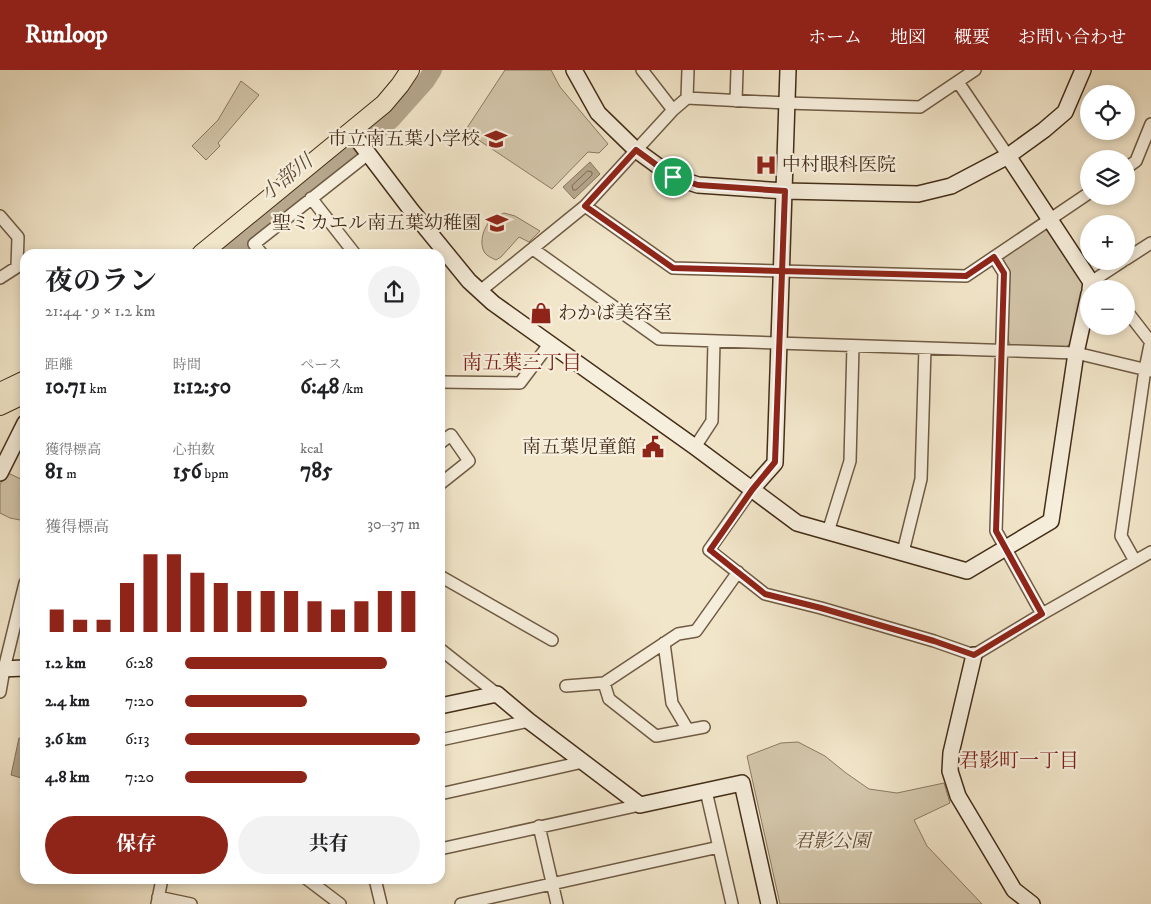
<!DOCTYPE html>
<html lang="ja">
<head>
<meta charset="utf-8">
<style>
	body { margin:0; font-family:"IM FELL DW Pica","Noto Serif JP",serif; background:#f2f2f2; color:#202124; height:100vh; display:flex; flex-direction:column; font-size:19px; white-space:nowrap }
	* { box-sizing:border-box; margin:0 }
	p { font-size:16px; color:#757577 }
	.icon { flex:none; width:28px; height:28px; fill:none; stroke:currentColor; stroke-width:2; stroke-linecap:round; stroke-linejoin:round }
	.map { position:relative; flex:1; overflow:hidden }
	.details { position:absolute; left:20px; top:179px; width:425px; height:635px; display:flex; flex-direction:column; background:#fff; border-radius:15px; box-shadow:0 2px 8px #0003 }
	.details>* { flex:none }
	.controls { position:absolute; left:1080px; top:15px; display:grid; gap:10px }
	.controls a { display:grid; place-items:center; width:55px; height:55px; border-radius:50%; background:#fff; box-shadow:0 2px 8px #0003; font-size:25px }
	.pin { position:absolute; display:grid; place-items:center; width:42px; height:42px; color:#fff; margin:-21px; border:2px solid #fff; border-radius:50%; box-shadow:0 1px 5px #0007 }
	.round { display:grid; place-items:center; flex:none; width:52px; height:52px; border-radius:26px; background:#f2f2f2 }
	.head { display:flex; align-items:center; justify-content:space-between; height:85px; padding:0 25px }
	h1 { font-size:28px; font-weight:700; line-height:38px }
	.figures { display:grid; grid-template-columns:repeat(3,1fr); gap:8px; height:85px; padding:5px 25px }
	.figures div { display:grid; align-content:center }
	.figures b { font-size:21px; font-weight:700 }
	.figures small { font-size:14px; font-weight:400 }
	.figures p { font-size:14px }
	.chart { height:140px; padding:10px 25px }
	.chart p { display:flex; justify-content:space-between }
	.chart svg { width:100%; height:90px; margin-top:5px; stroke:#8f2418; stroke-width:6 }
	.cta { display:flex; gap:10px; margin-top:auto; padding:10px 25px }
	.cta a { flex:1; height:58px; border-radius:30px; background:#8f2418; color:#fff; font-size:20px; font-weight:700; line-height:58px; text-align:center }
	.cta a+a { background:#f2f2f2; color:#202124 }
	ul { padding:0 25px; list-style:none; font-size:16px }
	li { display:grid; grid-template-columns:80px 60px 1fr; align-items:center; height:38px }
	li i { height:12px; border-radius:6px; background:#8f2418 }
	header { display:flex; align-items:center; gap:30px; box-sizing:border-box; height:70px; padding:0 25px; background:#8f2418; color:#fff }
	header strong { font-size:24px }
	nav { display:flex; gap:28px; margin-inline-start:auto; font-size:18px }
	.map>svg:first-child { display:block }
</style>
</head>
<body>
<header>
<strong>Runloop</strong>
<nav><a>ホーム</a><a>地図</a><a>概要</a><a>お問い合わせ</a></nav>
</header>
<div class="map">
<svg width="1151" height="834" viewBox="0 0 1151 834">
	<rect width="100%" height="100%" fill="#f2e6ca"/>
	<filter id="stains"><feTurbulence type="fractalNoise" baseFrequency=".004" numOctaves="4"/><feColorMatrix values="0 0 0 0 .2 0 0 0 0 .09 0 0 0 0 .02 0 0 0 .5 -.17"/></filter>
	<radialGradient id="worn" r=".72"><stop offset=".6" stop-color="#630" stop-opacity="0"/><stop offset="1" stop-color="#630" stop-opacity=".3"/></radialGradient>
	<path fill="#d4c7ac" stroke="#8c7a62" d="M505,0H551L560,17L608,74L599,83L588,82L552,119L465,61Z
		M241,11L259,25L218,73L220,76L206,90L192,76L218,50Z
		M504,143L515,146L540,161L529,172L519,167L501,187L496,190C492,188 487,186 485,183C478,173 484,155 493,148C496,146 500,145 504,143Z
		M1043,159L1050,161L1085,215L1072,272L1066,277L1011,276L1008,270V202L1003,194L1005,183Z
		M6,402L25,411V451L10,448L0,443V415Z
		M798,672L825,686L846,703L869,719L897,723L944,713L950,733L914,750L927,776L982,834H780L747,686L781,673Z"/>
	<path fill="#b6a78d" stroke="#88765e" d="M590,92L600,104L574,129L563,117Z
		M19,668L25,669V709L11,705Z"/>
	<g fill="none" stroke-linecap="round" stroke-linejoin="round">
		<path stroke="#7c6a52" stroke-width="1" d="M588,101L592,102V105L576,120H573L572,116Z"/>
		<path stroke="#b6a78d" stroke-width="18" d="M229,184L392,49L426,11L433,0"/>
		<g stroke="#6f5b44" stroke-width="14">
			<path id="street" d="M642,0L673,40
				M958,12L1008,86
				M687,28L688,0
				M736,31L737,0
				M1126,98L1136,91L1151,54
				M311,128L355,184
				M585,136L673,198L966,206L1089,123
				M0,146L18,167L17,197L0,208
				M533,179L659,269L1076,283L1151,301
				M262,184L254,174L368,84
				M994,187L1004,203L996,461L1042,544
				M1126,189L1151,173
				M1091,212L1123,191
				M479,222L585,136L673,40L687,28L786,33L920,37L975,0
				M1126,243L1129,244L1150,271
				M440,312L520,313L550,273
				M440,373L451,365L469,391L440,414
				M695,377L712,351L714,272
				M752,419L709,480L765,524L821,538L934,571L974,585L1042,544L1151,482
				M828,462L850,391L853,276
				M903,482L921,409L925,278
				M1135,491L1121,466L1145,299L1151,270
				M440,506L552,570
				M664,573L672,633L688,660
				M440,579L497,624
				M604,613L609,629L656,666L704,657
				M566,616L604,613L678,564L696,561L738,502
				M0,622L4,599L25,513
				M440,670L529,651
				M706,721L732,834
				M440,724L583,692
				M539,756L557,834
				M440,779L640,735
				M307,809L340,834
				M375,809L381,834
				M158,827L191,834
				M157,834L162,809
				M461,834L719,777"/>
		</g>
		<g stroke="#432d18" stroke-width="18">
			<path id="secondary" d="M574,0L598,43L636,80L673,107L698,115L785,121L918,124L951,116L1008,86L1044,60L1065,42L1083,0
				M351,61L411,140L469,211L493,233L695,377L797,453L967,501L1051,451L1076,283L1089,224
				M1008,86L1091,212L1090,219
				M0,403L25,353
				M752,419L775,393L788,0
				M974,585L951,683L950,701L958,726L1014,820L1032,834
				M0,599L25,598
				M440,636L497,624L529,651L640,735L742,713L769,834"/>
		</g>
		<g stroke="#432d18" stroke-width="20">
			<path id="primary" d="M201,184L384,34L400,15L410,0
				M0,322L25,310
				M0,336L25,324"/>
		</g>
		<use href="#street" stroke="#f7efdd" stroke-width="11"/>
		<use href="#secondary" stroke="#f7efdd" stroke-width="15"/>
		<use href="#primary" stroke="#f2e6ca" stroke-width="18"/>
	</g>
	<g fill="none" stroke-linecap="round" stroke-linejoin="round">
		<g stroke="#fff" stroke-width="10">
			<path id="route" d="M673,107L698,115L785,121L775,392L752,420L710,480L765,524L821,538L934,571L974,585L1042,544L996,461L1004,203L994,187L966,206L673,198L585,136L636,80L673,107"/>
		</g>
		<use href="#route" stroke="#8f2418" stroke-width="6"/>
	</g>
	<defs>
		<g id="school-bare" transform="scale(1.725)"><path d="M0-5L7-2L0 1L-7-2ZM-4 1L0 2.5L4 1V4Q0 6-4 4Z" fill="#8f2418" stroke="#f7efdd" stroke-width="2.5" paint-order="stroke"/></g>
		<g id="hospital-bare" transform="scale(1.725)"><path d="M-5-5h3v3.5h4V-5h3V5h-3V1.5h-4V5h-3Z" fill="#8f2418" stroke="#f7efdd" stroke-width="2.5" paint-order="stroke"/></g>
		<g id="shop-bare" transform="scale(1.725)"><path d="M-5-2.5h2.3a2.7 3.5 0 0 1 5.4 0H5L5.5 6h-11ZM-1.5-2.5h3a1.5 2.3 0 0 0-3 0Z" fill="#8f2418" stroke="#f7efdd" stroke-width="2.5" paint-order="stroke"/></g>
		<g id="civic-bare" transform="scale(1.725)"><path d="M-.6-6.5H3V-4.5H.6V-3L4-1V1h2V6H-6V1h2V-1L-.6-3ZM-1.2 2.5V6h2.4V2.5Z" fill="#8f2418" stroke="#f7efdd" stroke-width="2.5" paint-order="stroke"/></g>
	</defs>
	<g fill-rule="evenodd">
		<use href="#school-bare" x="496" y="69"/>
		<use href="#hospital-bare" x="766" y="95"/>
		<use href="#school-bare" x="497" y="153"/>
		<use href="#shop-bare" x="541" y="243"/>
		<use href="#civic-bare" x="653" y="377"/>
	</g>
	<g text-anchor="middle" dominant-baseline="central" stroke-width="4.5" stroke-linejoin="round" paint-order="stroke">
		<g font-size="19" fill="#432d18" stroke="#f7efdd" text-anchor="end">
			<text x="480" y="69">市立南五葉小学校</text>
			<text x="782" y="95" text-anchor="start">中村眼科医院</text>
			<text x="481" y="153">聖ミカエル南五葉幼稚園</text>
			<text x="558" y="243" text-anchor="start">わかば美容室</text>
			<text x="636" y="377">南五葉児童館</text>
		</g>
		<g font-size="19" font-style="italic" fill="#604c36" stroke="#f7efdd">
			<text x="832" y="771">君影公園</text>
		</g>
		<g font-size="20" font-style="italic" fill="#604c35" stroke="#f7efdd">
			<text transform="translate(287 108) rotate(-39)">小部川</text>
		</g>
		<g font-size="20" fill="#7a1f14" stroke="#f7efdd">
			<text x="522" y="293">南五葉三丁目</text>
			<text x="1019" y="691">君影町一丁目</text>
		</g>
	</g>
	<rect width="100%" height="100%" filter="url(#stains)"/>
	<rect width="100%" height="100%" fill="url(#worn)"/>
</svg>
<div class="controls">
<a><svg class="icon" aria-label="locate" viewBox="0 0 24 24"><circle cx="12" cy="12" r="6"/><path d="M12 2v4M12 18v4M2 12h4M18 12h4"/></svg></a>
<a><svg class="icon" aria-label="layers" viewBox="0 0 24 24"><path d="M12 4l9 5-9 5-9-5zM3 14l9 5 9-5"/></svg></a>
<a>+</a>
<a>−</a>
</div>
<div class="pin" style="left:673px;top:107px;background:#1e9e55"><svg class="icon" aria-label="arrive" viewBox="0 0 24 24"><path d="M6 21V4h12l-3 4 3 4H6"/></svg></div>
<section class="details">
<div class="head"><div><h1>夜のラン</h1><p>21:44 · 9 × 1.2 km</p></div><a class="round"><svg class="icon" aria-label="share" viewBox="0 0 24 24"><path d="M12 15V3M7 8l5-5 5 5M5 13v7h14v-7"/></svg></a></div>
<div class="figures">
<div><p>距離</p><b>10.71<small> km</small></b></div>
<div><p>時間</p><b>1:12:50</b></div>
<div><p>ペース</p><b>6:48<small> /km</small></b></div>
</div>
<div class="figures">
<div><p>獲得標高</p><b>81<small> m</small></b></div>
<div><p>心拍数</p><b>156<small> bpm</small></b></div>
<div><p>kcal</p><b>785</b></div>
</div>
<div class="chart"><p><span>獲得標高</span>30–37 m</p>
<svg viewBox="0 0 160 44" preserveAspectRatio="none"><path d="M5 44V33M15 44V38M25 44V38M35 44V20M45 44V6M55 44V6M65 44V15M75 44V20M85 44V24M95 44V24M105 44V24M115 44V29M125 44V33M135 44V29M145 44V24M155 44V24"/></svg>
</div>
<ul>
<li><b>1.2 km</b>6:28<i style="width:86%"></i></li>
<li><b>2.4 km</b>7:20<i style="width:52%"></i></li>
<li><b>3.6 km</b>6:13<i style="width:100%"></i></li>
<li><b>4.8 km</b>7:20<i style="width:52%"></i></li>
</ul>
<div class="cta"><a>保存</a><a>共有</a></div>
</section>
</div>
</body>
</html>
